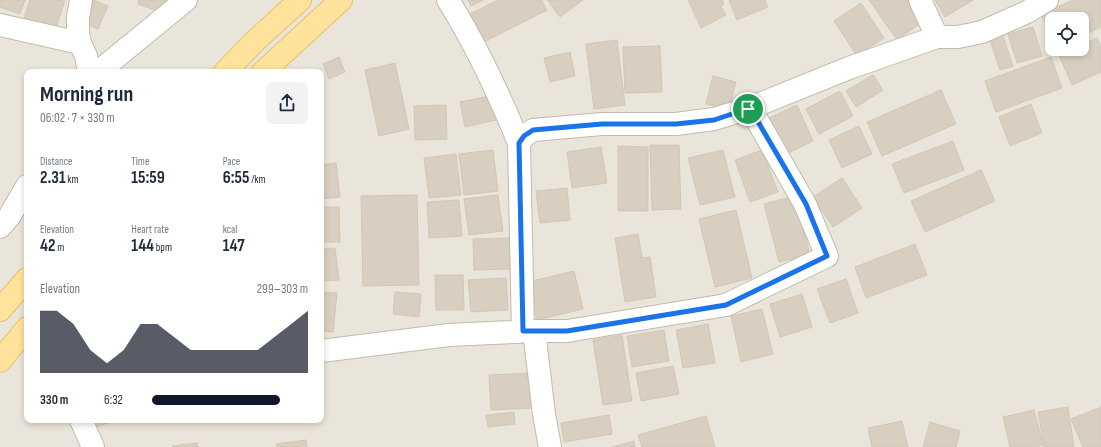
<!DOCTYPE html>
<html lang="en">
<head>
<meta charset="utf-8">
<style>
	body { margin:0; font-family:"Sofia Sans Condensed",sans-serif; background:#f2f2f3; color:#1f2937; height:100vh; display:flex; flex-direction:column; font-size:15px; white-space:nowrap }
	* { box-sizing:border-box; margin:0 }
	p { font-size:13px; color:#747a83 }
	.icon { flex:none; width:22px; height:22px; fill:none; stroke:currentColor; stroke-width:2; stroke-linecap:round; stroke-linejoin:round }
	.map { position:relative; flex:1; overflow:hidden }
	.panel { position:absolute; left:24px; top:69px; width:300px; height:354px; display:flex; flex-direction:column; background:#fff; border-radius:8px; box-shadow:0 2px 6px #0003 }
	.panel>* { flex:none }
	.tools { position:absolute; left:1045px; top:12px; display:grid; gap:8px }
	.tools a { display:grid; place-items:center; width:44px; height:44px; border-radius:8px; background:#fff; box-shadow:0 2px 6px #0003; font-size:20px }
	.pin { position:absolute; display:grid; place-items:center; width:34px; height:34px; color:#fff; margin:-17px; border:2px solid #fff; border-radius:50%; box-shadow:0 1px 4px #0007 }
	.round { display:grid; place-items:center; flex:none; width:42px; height:42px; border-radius:8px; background:#f2f2f3 }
	.headline { display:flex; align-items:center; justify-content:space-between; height:68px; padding:0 16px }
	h1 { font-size:22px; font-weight:700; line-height:30px }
	.metrics { display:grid; grid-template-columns:repeat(3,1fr); gap:6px; height:68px; padding:4px 16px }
	.metrics div { display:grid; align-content:center }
	.metrics b { font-size:17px; font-weight:700 }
	.metrics small { font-size:11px; font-weight:400 }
	.metrics p { font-size:11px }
	.chart { height:112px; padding:8px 16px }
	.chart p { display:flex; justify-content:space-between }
	.chart svg { width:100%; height:72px; margin-top:4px; fill:#111827; opacity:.7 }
	ul { padding:0 16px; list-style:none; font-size:13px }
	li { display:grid; grid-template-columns:64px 48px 1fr; align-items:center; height:30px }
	li i { height:10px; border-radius:5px; background:#111827 }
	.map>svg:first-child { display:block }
</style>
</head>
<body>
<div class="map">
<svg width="1101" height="447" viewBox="0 0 1101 447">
	<rect width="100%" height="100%" fill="#f6f3ec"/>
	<path fill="#eae5da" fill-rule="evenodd" d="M0,0H1101V447H0ZM1052,19H1082V49H1052ZM27,72H321V420H27Z"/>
	<path fill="#d8cfc1" stroke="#d3c7b4" d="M0,0H25L20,14L0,7Z
		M30,0H65L56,28L24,18Z
		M93,0L108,6L98,29L83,23Z
		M139,0H167L162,13L138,4Z
		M468,0H484L471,6Z
		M498,0H542L547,10L484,42L470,14Z
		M547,0H583L560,17Z
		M688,0H722L724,4L721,6L726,15L701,28Z
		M729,0H765L768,7L737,20Z
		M869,0H911L925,20L897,40Z
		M935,0H973L945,17Z
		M1073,0H1101V27L1082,36V19H1052V37L1041,14Z
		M861,3L884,38L857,56L834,21Z
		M1033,27L1042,56L1017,63L1008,34Z
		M1002,33L1013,66L1000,70L989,37Z
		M1097,38L1101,47V72L1072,85L1059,55L1073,49H1082V45Z
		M617,40L625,105L594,109L586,44Z
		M660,46L662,92L625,93L623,47Z
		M570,52L575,76L550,82L544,58Z
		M339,57L345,72L329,79L323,64Z
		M1051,57L1062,88L996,112L985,81Z
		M395,63L409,129L379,136L365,70Z
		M873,75L883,90L856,107L846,91Z
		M713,76L736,82L729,109L706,104Z
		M941,90L956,124L882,156L867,122Z
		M840,91L853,116L819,134L806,109Z
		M490,96L496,120L465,127L460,102Z
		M1031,104L1042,133L1010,146L999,117Z
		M446,105L447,139L415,140L414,106Z
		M797,105L813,141L784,155L767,119Z
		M859,126L872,154L842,168L829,140Z
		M953,141L964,170L904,193L892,164Z
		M650,145H679L681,209L652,210Z
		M618,146L648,147V211H618Z
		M601,147L607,183L572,188L567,152Z
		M493,150L498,191L464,195L459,154Z
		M723,150L735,197L700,205L688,158Z
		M762,150L778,192L750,202L735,160Z
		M456,154L461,195L429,198L424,158Z
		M336,163L340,197L321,199V165Z
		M981,170L995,201L925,232L911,201Z
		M842,178L862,208L833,227L813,197Z
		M567,188L570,220L540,223L536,191Z
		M417,195L419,285L363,286L361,196Z
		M498,195L503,231L469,235L464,199Z
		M795,196L810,255L779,262L764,204Z
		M459,200L462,236L429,238L427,202Z
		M321,207H339L340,242H321Z
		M736,210L752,278L715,287L699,219Z
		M638,234L642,258L650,257L656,297L625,302L615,238Z
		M510,238L511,269L474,270L473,239Z
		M915,244L927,275L866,298L855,267Z
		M335,248L339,280L321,281V249Z
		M574,271L583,309L537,320L528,282Z
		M435,275H463L464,310H436Z
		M506,278L508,310L471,312L468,280Z
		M846,279L858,313L830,323L817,289Z
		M321,292L337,293L333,332L321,331Z
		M395,292L421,294L419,317L393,314Z
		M802,294L812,327L780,337L770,304Z
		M762,309L773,354L741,362L731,316Z
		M708,324L715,363L683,368L676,330Z
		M664,330L669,361L632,367L627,336Z
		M622,335L632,401L603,405L593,340Z
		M673,366L679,394L641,401L636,373Z
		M531,373L533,408L491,410L489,375Z
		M1068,407L1074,447H1044L1038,412Z
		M1101,407V447H1083L1071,419Z
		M1034,410L1043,445L1035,447H1010L1003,417Z
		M514,412L515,424L488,427L486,415Z
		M609,415L612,434L564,442L561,423Z
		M706,416L715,447H642L638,435Z
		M93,420H118L95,427Z
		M902,421L908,447H872L868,428Z
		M930,422L960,431L956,447H923Z
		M306,440L307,447H277L276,444Z
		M634,441L635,447H612Z
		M197,443L198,447H173L172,446Z"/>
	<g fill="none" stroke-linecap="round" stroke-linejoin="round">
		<g stroke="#c2bbae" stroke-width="24">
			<path id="minor" d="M81,0L78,17V33L80,43L86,56L89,72
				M448,0C476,45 499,94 519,143
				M920,0L937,37
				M0,25L80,43
				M98,72L186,0
				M750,108L805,204L827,256L726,305L567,331H523L519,143L524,136L533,130L602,124H676L714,119L750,108L849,68L937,37H958L982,32L1027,12L1047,0
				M0,227L9,217L27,186
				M321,351L449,335L534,331L544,414L550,447
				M81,420L93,447"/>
		</g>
		<g stroke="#e6c16a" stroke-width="24">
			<path id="major" d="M225,72L254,42L300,0
				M263,72L341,0
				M0,310L27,279
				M0,361L27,328"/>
		</g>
		<use href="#minor" stroke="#fff" stroke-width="22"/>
		<use href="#major" stroke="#ffe39c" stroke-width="22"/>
	</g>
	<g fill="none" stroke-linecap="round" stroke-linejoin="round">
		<g stroke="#fff" stroke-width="8">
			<path id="route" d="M750,108L806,204L827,256L726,305L567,331H523L519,143L524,136L533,130L602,124H676L714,120Z"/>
		</g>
		<use href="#route" stroke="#1a73e8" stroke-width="5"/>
	</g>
</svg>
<div class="tools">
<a><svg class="icon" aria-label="locate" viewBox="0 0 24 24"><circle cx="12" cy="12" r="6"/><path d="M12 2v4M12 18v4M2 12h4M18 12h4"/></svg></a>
</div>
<div class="pin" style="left:748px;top:109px;background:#1e9e55"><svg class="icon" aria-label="arrive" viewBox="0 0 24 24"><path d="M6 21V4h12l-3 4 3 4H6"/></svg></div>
<section class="panel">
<div class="headline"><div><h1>Morning run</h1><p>06:02 · 7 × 330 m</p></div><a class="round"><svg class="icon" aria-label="share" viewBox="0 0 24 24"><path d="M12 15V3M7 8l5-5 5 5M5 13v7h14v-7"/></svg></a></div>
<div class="metrics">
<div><p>Distance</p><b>2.31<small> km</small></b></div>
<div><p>Time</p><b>15:59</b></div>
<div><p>Pace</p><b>6:55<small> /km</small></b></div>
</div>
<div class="metrics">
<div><p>Elevation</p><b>42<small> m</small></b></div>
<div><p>Heart rate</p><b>144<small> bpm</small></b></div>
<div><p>kcal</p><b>147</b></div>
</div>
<div class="chart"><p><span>Elevation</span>299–303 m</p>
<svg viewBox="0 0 160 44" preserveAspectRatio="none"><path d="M0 44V6L10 6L20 14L30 30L40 38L50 30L60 14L70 14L80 22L90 30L100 30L110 30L120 30L130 30L140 22L150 14L160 6V44z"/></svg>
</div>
<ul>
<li><b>330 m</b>6:32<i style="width:82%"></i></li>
</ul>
</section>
</div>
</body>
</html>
